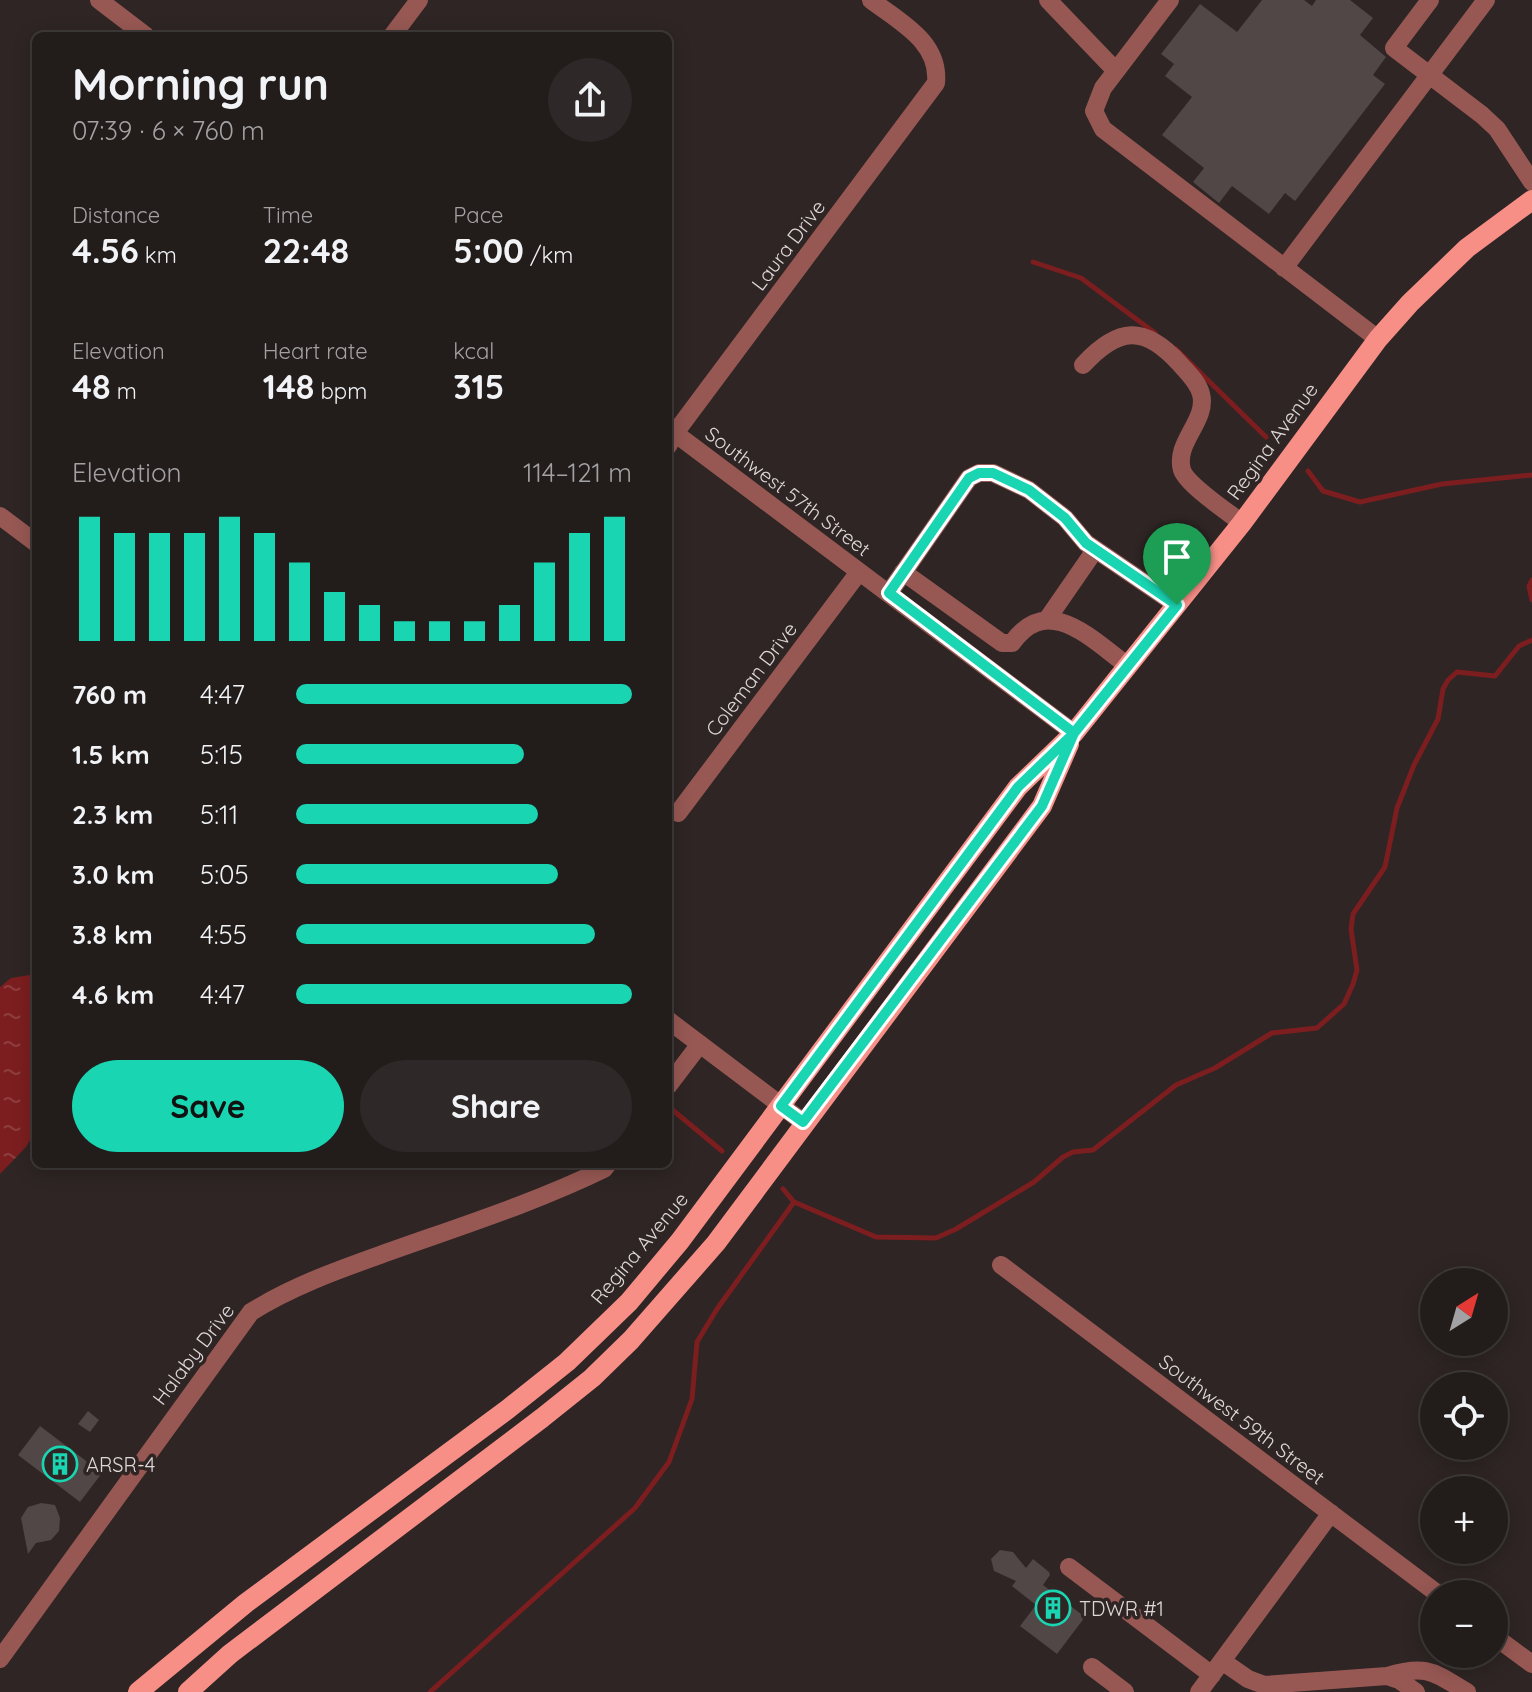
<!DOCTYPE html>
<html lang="en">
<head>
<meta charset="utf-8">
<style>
	body { margin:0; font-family:Quicksand,sans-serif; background:#2e2928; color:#f1f3f6; height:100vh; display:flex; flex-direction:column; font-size:30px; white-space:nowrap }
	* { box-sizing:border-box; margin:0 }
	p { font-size:26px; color:#a2a1a3 }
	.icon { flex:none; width:44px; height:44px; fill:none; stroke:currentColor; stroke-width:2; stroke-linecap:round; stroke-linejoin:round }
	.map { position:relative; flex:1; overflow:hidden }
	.details { position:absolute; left:32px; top:32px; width:640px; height:1136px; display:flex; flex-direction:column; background:#221c1b; border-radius:12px; box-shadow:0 4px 20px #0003,0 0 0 2px #3f3a3a }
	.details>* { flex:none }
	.needle { width:52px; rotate:37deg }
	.controls { position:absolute; left:1420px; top:1268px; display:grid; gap:16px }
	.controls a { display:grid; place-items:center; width:88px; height:88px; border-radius:50%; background:#221c1b; box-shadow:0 4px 20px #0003,0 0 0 2px #3f3a3a; font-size:40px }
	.pin { position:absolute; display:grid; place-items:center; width:68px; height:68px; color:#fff; margin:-82px -34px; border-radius:50% 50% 50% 0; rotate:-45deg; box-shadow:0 0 8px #0007 }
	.pin .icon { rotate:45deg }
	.round { display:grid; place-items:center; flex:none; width:84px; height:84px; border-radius:42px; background:#2e2928 }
	.overview { display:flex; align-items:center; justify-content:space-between; height:136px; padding:0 40px }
	h1 { font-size:44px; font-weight:700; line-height:60px }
	.figures { display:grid; grid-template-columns:repeat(3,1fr); gap:12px; height:136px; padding:8px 40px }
	.figures div { display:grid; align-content:center }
	.figures b { font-size:34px; font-weight:700 }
	.figures small { font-size:22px; font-weight:400 }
	.figures p { font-size:22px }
	.chart { height:224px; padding:16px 40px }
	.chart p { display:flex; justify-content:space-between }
	.chart svg { width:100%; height:144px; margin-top:8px; stroke:#19d5b2; stroke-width:6 }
	.action { display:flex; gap:16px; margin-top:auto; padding:16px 40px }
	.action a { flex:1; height:92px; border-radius:48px; background:#19d5b2; color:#111; font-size:32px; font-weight:700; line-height:92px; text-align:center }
	.action a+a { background:#2e2928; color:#f1f3f6 }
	ul { padding:0 40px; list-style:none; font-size:26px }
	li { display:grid; grid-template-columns:128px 96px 1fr; align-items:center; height:60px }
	li i { height:20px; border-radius:10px; background:#19d5b2 }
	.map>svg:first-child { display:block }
</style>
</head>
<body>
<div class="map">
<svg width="1532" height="1692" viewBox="0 0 1532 1692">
	<defs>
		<pattern id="water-ripples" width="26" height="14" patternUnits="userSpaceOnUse" patternTransform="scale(2)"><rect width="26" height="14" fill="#7c1e1f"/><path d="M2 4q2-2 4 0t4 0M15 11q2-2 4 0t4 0" fill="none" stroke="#8e3e3f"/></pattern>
	</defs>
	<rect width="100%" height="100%" fill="#2e2524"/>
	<path fill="url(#water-ripples)" d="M36,974V1130L26,1147L0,1174V987L11,978Z"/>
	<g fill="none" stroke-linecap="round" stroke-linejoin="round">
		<path stroke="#7c1e1f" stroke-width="5" d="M1033,262L1081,278L1155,333
			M1176,349L1266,437
			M1308,471L1323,491L1360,502L1442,484L1532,475
			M1532,580L1529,586L1532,600
			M669,1107L722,1151
			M783,1189L794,1202
			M430,1692L635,1508L669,1462L692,1399L697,1342L717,1309L794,1202L876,1237L936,1238L956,1229L1034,1182L1063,1157L1073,1152L1093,1150L1176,1085L1215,1068L1272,1033L1317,1028L1344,1004L1353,984L1357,970L1351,929L1353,914L1385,867L1397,808L1414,765L1438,719L1443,689L1448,680L1457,672L1495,676L1519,646L1532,640"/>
	</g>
	<path fill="#504746" d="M1262,0H1304L1312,6L1316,0H1350L1373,18L1360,35L1386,57L1373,75L1385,84L1295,201L1285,193L1269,214L1232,186L1219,203L1193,182L1204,168L1162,135L1192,97L1165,76L1174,64L1161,54L1200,4L1237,32Z
		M88,1411L99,1420L90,1432L78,1424Z
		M40,1426L102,1473L80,1502L18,1455Z
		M41,1503L55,1505L60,1518L59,1531L51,1540L36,1543L28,1554L21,1518L28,1507Z
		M1000,1550L1013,1552L1026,1568L1033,1559L1049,1572L1050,1575L1043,1585L1085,1617L1057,1654L1020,1626L1036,1605L1012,1586L1016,1581L994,1571L991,1559Z"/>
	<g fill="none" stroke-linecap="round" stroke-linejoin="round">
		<path stroke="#975853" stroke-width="18" d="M99,0L146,36
			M1048,0L1116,71
			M1170,0L1103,88L1094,111L1103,129L1378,339
			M1430,0L1394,48L1482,115L1497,129L1532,182
			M392,36L419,0
			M1284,268L1486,0
			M1083,365C1118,327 1144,324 1180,364C1188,373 1198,382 1201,394C1208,421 1174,442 1182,470C1187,485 1228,512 1242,523
			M668,428L1074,733
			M668,446L675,433L936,83C940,42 900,22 871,0
			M0,516L36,543
			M903,572L1002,643H1012C1048,592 1092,640 1128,666
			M889,593L969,478L979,473H993L1029,490L1065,518L1086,543L1177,605
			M1048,618L1095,550
			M678,813L859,572
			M668,1020L803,1122
			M668,1086L700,1044
			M1001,1265L1438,1594
			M1069,1567L1212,1675
			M1494,1636L1532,1664
			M0,1659L251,1312C291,1287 335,1271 380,1255C455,1228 532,1204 604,1169L608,1164
			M1222,1661L1248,1679L1264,1685L1387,1676L1399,1680L1416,1692
			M1092,1667L1125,1692
			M1387,1676C1427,1664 1433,1672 1467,1692
			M1199,1692L1331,1513"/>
		<path stroke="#f88f87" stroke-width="20" d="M138,1692L246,1603L508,1409L567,1362L629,1302L680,1241L1018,787L1074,733L1242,523L1378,339L1410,303L1467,248L1532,200
			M188,1692L230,1654L542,1418L592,1378L631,1340L716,1243L1042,806L1069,744"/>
	</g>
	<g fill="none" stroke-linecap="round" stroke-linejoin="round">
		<g stroke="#fff" stroke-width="16">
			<path id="route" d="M1177,605L1086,543L1065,518L1029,490L993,473H979L969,478L889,593L1074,733L1042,806L803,1122L781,1106L1018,787L1074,733L1177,605"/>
		</g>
		<use href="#route" stroke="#19d5b2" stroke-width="10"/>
	</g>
	<defs>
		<g id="building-ring" transform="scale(1.8)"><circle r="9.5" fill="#2e2524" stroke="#19d5b2" stroke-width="1.5"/><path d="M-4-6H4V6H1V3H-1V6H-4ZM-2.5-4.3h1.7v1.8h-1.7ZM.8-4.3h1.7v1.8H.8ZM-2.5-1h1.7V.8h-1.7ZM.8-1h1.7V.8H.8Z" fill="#19d5b2"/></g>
	</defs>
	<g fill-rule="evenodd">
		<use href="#building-ring" x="60" y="1464"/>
		<use href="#building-ring" x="1053" y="1608"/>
	</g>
	<g text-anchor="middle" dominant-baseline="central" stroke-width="7" stroke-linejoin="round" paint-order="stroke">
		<g font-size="20" fill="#ded8d8" stroke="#2e2524">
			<text transform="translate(788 245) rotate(-53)">Laura Drive</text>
			<text transform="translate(1272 441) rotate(-54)">Regina Avenue</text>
			<text transform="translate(788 491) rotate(37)">Southwest 57th Street</text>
			<text transform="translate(751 679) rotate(-53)">Coleman Drive</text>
			<text transform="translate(639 1248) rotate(-50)">Regina Avenue</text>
			<text transform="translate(193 1354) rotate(-53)">Halaby Drive</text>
			<text transform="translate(1242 1419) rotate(37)">Southwest 59th Street</text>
		</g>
		<g font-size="20" fill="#ded8d8" stroke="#2e2524" text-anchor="start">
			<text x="86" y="1464">ARSR-4</text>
			<text x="1079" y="1608">TDWR #1</text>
		</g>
	</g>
</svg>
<div class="controls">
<a><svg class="needle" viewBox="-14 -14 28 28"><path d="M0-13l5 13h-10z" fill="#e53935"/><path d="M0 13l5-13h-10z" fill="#a2a1a3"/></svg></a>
<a><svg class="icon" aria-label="locate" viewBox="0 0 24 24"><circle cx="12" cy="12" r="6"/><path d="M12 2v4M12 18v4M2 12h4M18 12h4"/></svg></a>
<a>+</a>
<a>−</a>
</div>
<div class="pin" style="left:1177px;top:605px;background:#1e9e55"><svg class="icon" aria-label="arrive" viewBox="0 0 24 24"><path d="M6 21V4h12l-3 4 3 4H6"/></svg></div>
<section class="details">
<div class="overview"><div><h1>Morning run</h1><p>07:39 · 6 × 760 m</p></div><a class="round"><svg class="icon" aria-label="share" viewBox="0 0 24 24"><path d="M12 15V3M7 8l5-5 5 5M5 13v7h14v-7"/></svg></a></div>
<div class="figures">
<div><p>Distance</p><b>4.56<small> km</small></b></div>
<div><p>Time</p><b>22:48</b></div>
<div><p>Pace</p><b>5:00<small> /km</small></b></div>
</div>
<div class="figures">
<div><p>Elevation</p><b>48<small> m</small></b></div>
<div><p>Heart rate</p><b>148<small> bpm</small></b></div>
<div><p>kcal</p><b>315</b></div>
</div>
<div class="chart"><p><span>Elevation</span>114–121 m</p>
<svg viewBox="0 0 160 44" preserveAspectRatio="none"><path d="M5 44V6M15 44V11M25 44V11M35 44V11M45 44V6M55 44V11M65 44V20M75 44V29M85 44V33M95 44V38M105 44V38M115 44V38M125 44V33M135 44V20M145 44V11M155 44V6"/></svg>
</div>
<ul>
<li><b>760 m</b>4:47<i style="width:100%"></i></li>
<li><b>1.5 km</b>5:15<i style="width:68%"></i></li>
<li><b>2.3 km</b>5:11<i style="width:72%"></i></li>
<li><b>3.0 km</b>5:05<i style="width:78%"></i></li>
<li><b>3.8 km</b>4:55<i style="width:89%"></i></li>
<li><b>4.6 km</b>4:47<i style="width:100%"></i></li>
</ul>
<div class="action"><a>Save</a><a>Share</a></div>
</section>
</div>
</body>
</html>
